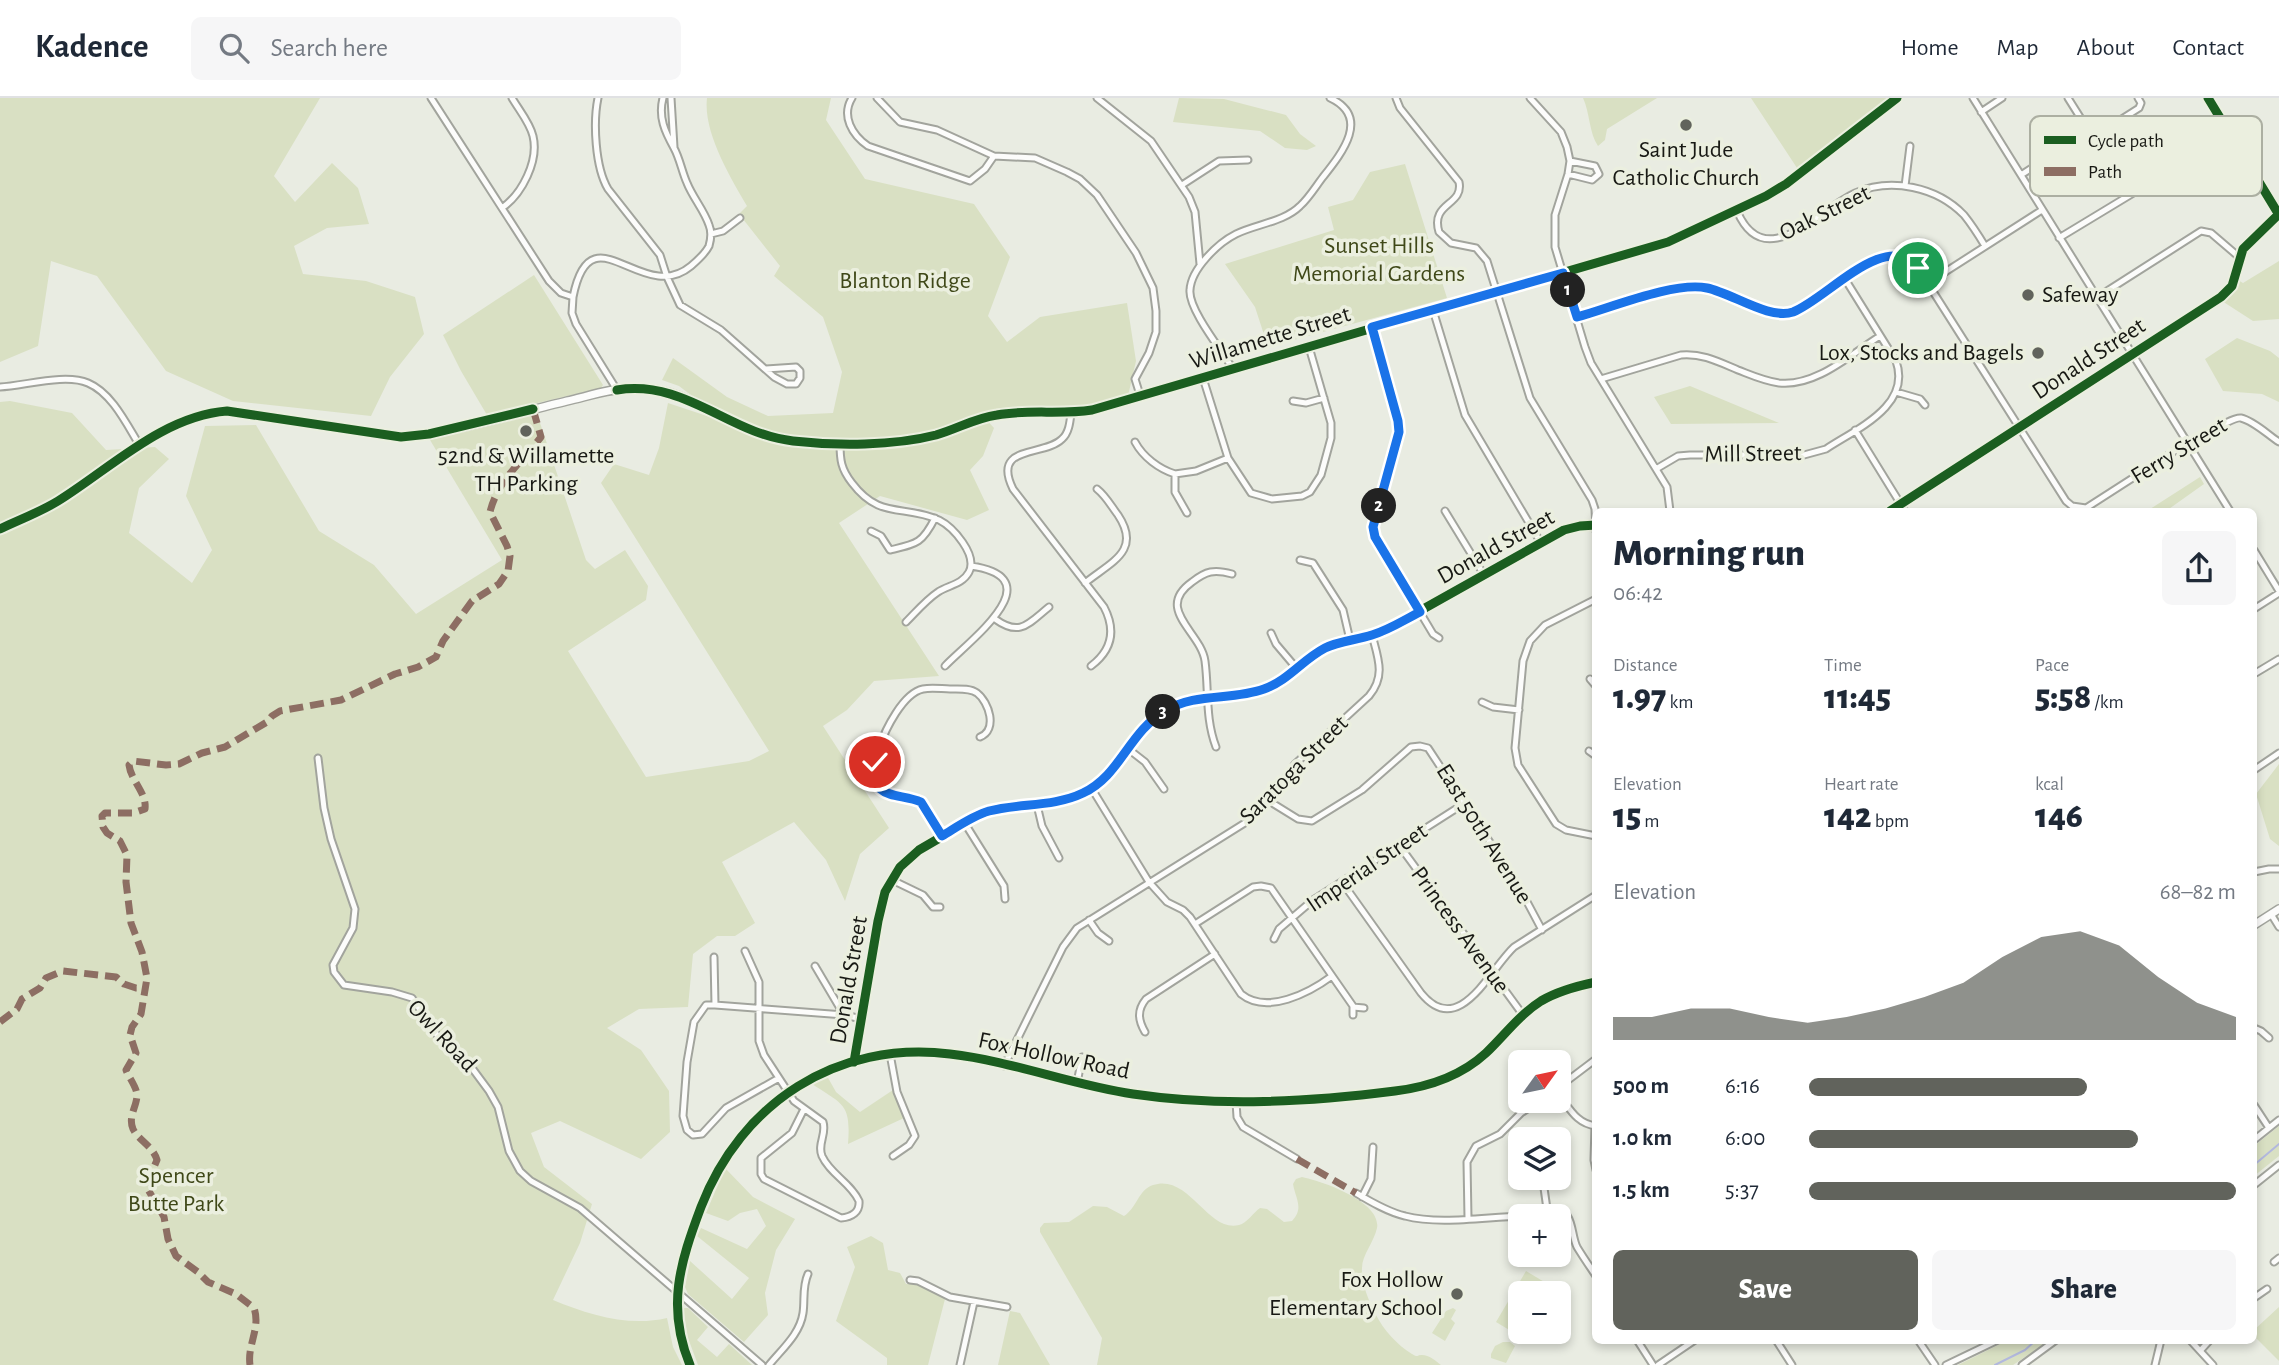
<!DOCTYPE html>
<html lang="en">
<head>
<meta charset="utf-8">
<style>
	body { margin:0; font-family:"Alegreya Sans",sans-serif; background:#f6f6f7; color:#1f2937; height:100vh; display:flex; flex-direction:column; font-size:26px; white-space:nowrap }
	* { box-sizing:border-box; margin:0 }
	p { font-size:23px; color:#747a83 }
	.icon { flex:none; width:38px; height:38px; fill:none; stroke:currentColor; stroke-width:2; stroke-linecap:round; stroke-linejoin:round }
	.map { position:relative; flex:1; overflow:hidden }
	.side { position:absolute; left:1592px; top:410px; width:665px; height:836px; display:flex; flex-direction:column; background:#fff; border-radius:10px; box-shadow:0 4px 10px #0003 }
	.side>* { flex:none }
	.needle { width:46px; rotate:57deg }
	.tools { position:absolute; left:1508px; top:952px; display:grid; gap:14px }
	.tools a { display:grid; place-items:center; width:63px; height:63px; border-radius:10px; background:#fff; box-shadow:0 4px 10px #0003; font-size:35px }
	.pin { position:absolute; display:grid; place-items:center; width:60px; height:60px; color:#fff; margin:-30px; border:4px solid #fff; border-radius:50%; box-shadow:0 2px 7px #0007 }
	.km { position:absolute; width:35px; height:35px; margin:-18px; border-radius:50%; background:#222; color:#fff; font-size:19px; line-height:35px; text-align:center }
	.round { display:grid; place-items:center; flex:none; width:74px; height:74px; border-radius:10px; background:#f6f6f7 }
	.head { display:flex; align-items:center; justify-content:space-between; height:119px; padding:0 21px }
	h1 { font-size:38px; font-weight:800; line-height:52px }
	.figures { display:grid; grid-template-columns:repeat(3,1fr); gap:10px; height:119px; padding:7px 21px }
	.figures div { display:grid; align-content:center }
	.figures b { font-size:35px; font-weight:800 }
	.figures small { font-size:19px; font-weight:400 }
	.figures p { font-size:19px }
	.chart { height:196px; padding:14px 21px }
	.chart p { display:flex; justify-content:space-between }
	.chart svg { width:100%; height:126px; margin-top:7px; fill:#61635c; opacity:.7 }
	.button { display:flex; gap:14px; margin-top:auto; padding:14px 21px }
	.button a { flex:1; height:80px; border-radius:10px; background:#61635c; color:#fff; font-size:28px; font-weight:800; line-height:80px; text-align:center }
	.button a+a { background:#f6f6f7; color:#1f2937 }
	ul { padding:0 21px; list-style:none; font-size:23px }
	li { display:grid; grid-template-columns:112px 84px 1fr; align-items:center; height:52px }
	li i { height:18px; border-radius:9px; background:#61635c }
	header { display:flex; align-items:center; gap:42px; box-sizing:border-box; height:98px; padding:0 35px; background:#fff; border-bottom:2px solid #e0e1e3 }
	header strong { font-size:33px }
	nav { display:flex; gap:38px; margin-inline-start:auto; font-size:24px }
	.search { width:490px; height:63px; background:#f6f6f7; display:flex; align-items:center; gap:18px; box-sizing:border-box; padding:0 24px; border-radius:10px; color:#747a83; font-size:26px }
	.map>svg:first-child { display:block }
</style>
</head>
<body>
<header>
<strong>Kadence</strong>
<div class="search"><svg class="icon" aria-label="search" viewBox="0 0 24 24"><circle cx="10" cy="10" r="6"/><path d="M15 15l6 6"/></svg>Search here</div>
<nav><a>Home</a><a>Map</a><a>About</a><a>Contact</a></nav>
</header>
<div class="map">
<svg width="2279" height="1267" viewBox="0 0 2279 1267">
	<rect width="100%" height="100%" fill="#e9ece2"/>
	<path fill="#d9e0c3" d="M0,0H320L274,78L295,104L332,65L358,90L369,126L327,130L294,148L303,176L366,183L415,199L424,236L390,279L371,318L233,303L166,273L97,178L51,163L38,248L0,264Z
		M707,0H831L826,22L865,81L974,106L1010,159L988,218L1007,244L1040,219L1127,205L1136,263L1128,298L1079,309L1032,308L996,311L944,330L900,340L804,341L779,338L757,331L700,304L679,288L662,282L673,260L727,299L768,318L833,315L842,274L823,219L774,178L780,168L739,116L747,108C730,79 703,34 707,0Z
		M1179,0L1224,1L1286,17L1300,36L1316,48L1307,52L1285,50L1260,33L1173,24Z
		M1583,0H1657L1607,31L1605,42L1598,48C1589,35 1590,15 1583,0Z
		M1751,0H1888L1797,70Z
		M1405,66L1447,200L1268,249L1255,209L1225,166L1334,132L1328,109L1353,102L1370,74Z
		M2279,163V221L2253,223L2222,203L2230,198L2238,182L2243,185Z
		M534,177L603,287L601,290L487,317L461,273L443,237Z
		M2237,240L2270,253L2279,260V304L2262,296L2223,293L2205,261Z
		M1690,288L1779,325L1671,326L1654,299Z
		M10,303L72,315L106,352L155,349L169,361L139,390L129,435L192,485L212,452L186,398L205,328L256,327L319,433L374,467L416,516L502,462L430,342L537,316L586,462L595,471L625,452L648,488L646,502L568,553L646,679L749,663L769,653L601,385L614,366L649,377L659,350L668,305L767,338L788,343L899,344L957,330L984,319L994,330L983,358L970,372L989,412L967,422L880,398L839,425L939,578L874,583L847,612L823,628L889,730L860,756L845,803L826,762L794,724L722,764L755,825L735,838H717L693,856L688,909L639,911L607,930L641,952L669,993L670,1034L641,1061L560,1023L531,1035L544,1069L592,1106L580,1145L553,1202C589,1217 629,1229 667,1220L673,1249L682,1267H0V304Z
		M2200,379L2204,386L2166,413H2147Z
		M2279,666V748L2270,741L2256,696Z
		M827,978L836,994L860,1014L893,992L904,1020L848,1046C851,1006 844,1007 812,986Z
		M2279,1028V1058L2254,1078V1048Z
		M725,1070L753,1099L795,1121L776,1152L765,1195L768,1217L744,1244L688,1196L685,1189L690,1163L732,1201L749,1180L697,1138L701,1130L747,1151L766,1128L757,1111L740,1115L728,1123L706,1115Z
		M1302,1079C1322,1083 1382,1104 1377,1130C1374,1144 1362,1157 1362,1170C1361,1186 1369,1203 1376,1217C1383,1231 1398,1248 1412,1256C1419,1260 1416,1257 1422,1257C1429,1257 1436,1263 1441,1267H1097L1102,1240L1040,1134V1130L1044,1125L1069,1124L1093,1108L1107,1109L1124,1118C1137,1110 1138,1092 1153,1087C1189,1075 1208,1135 1239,1127C1247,1125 1253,1115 1260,1110L1267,1111L1284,1124L1292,1123C1304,1110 1296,1102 1293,1086L1296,1081Z
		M871,1138L883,1145L888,1172L900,1175L906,1186L917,1185L945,1201L928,1267H887V1260L836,1223L855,1169L847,1149Z
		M1526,1173L1551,1188L1547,1195H1521V1234H1524L1521,1239L1496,1224Z
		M2279,1209V1263L2254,1238V1232Z
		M683,1210H688L708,1229L697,1242L717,1259L729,1246L752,1267H698L688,1240Z
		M1453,1210L1456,1212L1451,1221L1455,1225L1445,1243L1432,1235L1446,1213Z
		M1010,1213L1020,1215L1050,1267H998Z
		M2006,1243H2049L2013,1267H1958Z
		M1503,1244H1510L1515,1248L1506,1265L1491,1260V1256L1495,1248Z"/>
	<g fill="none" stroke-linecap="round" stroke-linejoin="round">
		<path stroke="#b2b8de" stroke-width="2" d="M2254,1067L2279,1046
			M1995,1267L2025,1252L2036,1242"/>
		<g stroke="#a2a49d" stroke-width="9">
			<path id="minor" d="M431,0L549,183L561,195L573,199L572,215L576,226L617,292
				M598,0C593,24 595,69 608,91L660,157L667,179L680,207L721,232L774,279L787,286H796L800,280V273L796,269L766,271
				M671,0L674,49
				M852,0C841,18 852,37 868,48L970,83L985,71L994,58
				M877,0L900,24L937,32L994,58L1035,60L1067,74L1080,81L1097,97L1136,155L1153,190L1156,213V234L1149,255L1135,281L1140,297
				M1097,0L1151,43L1189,99L1195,114L1200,166
				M1396,0L1400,10L1459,84C1464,108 1430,104 1439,134L1451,145L1476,150L1487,163L1530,300L1592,402L1595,411L1596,433
				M1530,0L1561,34L1567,49L1570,63L1568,76L1555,117V149L1585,249L1591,265L1667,389L1670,413
				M1973,0L2230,413
				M2068,0L2090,35L2095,38L2139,10L2141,5L2138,0
				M2208,0L2279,117
				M1981,14L2002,0
				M1568,76L1592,82L1599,76L1595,68L1570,63
				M2021,77L2044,62
				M1182,87L1219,63L1248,62
				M1905,88L1910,48
				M502,110C522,96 539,63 533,38C530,25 519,12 512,0
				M1737,113C1765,178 1819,111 1855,95C1891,79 1937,89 1964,117C1972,127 1979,138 1985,148
				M711,136L723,133L740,120
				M2059,140L2135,94L2228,33
				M1928,185L2042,112
				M573,199C591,109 642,209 691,168C698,162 705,156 709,148C711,141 712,134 709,127C704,112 693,100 687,85C682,74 680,61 674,50C665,34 658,19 663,0
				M2096,200L2201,133L2211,135L2239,159
				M1433,212L1465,317L1541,445
				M1577,219C1606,211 1669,186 1697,188C1727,190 1760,220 1789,215C1806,212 1858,172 1876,161C1892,154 1907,156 1918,170L2066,403L2072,408L2086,410L2181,349C2195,344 2232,318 2241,320C2254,323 2268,337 2279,344
				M1372,229L1399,323V334L1373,429L1375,439L1433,536L1439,540
				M1233,271C1222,253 1188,211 1190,192C1191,171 1218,145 1236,136C1256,126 1284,124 1300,108C1309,100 1316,88 1323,79C1342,55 1371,19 1330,0
				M1203,280L1228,360L1251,395L1272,401L1302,398L1310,394L1321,377L1331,340V325L1309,249
				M1601,281L1681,257C1702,255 1719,264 1738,272C1751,277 1764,283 1779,285C1816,289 1851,256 1880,238
				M0,289C24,288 65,275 88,285C112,295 127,327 140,348
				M1896,294L1920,301L1925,307
				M1293,303L1306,305L1324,300
				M1071,315C1070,324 1069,335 1062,341C1044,359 991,346 1013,391L1104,509C1116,532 1112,552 1091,568
				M1855,332L1905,413
				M1135,344C1143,359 1159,371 1175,376V394L1187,415
				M840,345C840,362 841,371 852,385C880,422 903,406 939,422C953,429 978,457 969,474C962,487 948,487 938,494C926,502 916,514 906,524
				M1656,371L1678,358L1690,357H1804L1826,351C1856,331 1912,308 1896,263L1845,181
				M1175,376L1196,373L1228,360
				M1445,413L1484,477
				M1890,413L2221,199L2232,188L2243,151L2279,116
				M871,433L881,438L890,452C916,446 922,446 935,420
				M2254,452L2279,493
				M1300,462L1313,465L1343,512L1350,542
				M1085,485C1111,464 1142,453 1118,417C1111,408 1106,398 1097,391
				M1596,501L1545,527L1530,543L1523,563L1515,650L1518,667L1556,726L1566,732L1596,738
				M2254,511L2279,495
				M995,521C1020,539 1028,526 1049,509
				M1271,535L1276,546L1298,572
				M945,568C969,543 1055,480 971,468
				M2254,576L2279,561
				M1590,581L1596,588
				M1482,604L1493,609L1519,612
				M1216,649C1205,620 1209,593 1205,563C1201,534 1154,511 1192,484C1206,473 1214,471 1232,476
				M1127,650L1145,664L1164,691
				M1589,653L1596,658
				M318,660L324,710L331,741L355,811L353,830L333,867L334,874L344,887L392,894L412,900L437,937L469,966L489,993L498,1009L509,1053L520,1073L531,1083L580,1110L762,1267
				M2254,672L2279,655
				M1092,691L1149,784L1167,804L1183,812L1190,819L1241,896C1267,917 1309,895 1332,878
				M1269,703L1298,721L1312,723L1362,692L1411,649L1420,648L1428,650L1518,787L1542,832
				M1037,707L1042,728L1059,760
				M964,724L1004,788L1005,801
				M942,738L921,704C912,700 904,701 895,699C871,694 872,668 879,650C885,632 903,595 923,591C932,589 942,591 950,591C959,591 970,590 977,595C989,604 998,632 980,639
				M1399,747L1523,917
				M2254,774L2269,771H2279
				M892,782L923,797L933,809H940
				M1342,784L1421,895C1459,942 1490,871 1514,849L1596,797
				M2271,816L2279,829
				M1089,822L1098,835L1109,843
				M1195,826L1253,789L1261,788L1271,790L1353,908V917
				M1274,841L1279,831L1313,802L1465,705
				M745,853L759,884V943L764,957L794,1003L823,1024C827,1036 817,1046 822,1058C830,1076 851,1085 859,1103C860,1114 852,1119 841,1120L764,1081L761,1076V1060L792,1035L804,1011
				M714,859L715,907L844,917L862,921
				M815,868L844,917
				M715,907H706L694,924L687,964L683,1018L687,1032L693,1037L702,1036L726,1010L779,980
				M1353,909L1364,910
				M2254,930L2261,933L2269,940
				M1145,934C1138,922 1137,912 1146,901L1215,856
				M890,956L897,994L915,1038L909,1047L893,1058
				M854,964L878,823L885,794L900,769L919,752L979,717L990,713L1062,702L1087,693L1111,674L1139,633L1165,613L1192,601L1246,595L1276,586L1326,549L1384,533L1564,432L1580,428L1596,427
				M1004,968L1063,849L1077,830L1248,723L1269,703L1295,666L1369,598C1386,578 1378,560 1372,537
				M1077,985L1082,959
				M1559,989L1596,961
				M1559,997C1570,1011 1577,1026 1596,1028
				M1236,1004L1237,1019L1243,1029L1297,1061
				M2254,1007L2269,1030
				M1595,1028L1594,1062L1596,1072
				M2254,1042L2279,1022
				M1538,1083L1544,1090L1547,1111
				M2254,1087L2279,1067
				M1356,1095C1371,1104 1388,1114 1405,1118C1439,1127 1485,1119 1521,1118
				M1362,1099L1371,1081L1373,1049
				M1524,1118C1533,1117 1542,1111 1551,1111C1575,1110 1570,1135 1577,1149C1583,1159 1590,1169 1596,1178
				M1468,1120L1467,1064L1476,1048L1500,1036L1521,1015L1539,1003
				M2274,1164L2279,1160
				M910,1182L918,1183L950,1199L1007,1209
				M2254,1200L2267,1191
				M1637,1242L1653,1267
				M1776,1242L1792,1267
				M1918,1242L1935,1267
				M2190,1242L2213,1267
				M2200,1253L2210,1242
				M769,1267C782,1251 800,1236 803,1215C805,1202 802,1189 808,1176
				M960,1267L974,1204
				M1658,1267L1695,1242
				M1946,1267L1998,1242
				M2022,1267L2056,1242
				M2155,1267L2161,1242"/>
		</g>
		<g stroke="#a2a49d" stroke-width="10">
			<path id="major" d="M0,431C19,422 40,414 58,403C111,370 163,318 227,313L401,339C457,334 513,316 567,303C589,298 612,290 635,290C691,288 734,335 789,343C831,349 896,348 937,337C957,331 976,320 997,317C1029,311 1060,316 1092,312L1668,144L1766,98L1786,86L1897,0
				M2254,827L2279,811
				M690,1267C666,1209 680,1165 701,1109C741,1005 837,942 950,956C1012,963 1071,987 1133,996C1220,1009 1308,1004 1395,993C1428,989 1461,978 1486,955C1504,938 1519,917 1541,903C1558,893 1577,888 1596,884"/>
		</g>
		<use href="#minor" stroke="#fcfcfb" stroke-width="5"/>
		<use href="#major" stroke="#fcfcfb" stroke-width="7"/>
		<path stroke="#8d6e63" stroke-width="7" stroke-dasharray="14 7" stroke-linecap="butt" d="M0,924L17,911L22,901L40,890L46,880L63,873L116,879L124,886L136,890H147
			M1297,1061L1356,1095
			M250,1267C247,1247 261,1230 254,1210L236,1196L208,1184L198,1174L176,1158L168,1141L164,1119L146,1088L157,1062C153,1048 139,1043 133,1031C128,1019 136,1010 137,998C137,989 129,980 126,972L136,955L130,937L132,929L141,916L147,880L142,854L131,825L126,784L127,757L120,743L107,735L103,729L102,718L105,715H133L145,711C147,695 131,683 129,667L133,663L166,667L179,666L202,655L225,649L267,624L272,618L280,613L341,602L395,576L418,569L436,559L443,543L472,503L499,486L508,473L510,458L507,448L490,414C497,384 522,363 541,339L533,311"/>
		<g stroke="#ebefdf" stroke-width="13">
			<path id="cycleway" d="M2208,0L2279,117
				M617,292C685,281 729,336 793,343C837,348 893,348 936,337C957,331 975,320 997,317C1029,311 1060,317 1092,312L1668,144L1766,98L1786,86L1897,0
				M1890,413L2221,199L2232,188L2243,151L2279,116
				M0,431C19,422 40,414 58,403C111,370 163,318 227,313L401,339L429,336L533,311
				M854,964L878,823L885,794L900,769L919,752L979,717L990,713L1062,702L1087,693L1111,674L1139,633L1165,613L1192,601L1246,595L1276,586L1326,549L1384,533L1564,432L1580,428L1596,427
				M690,1267C666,1209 680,1165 701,1109C741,1005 837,942 950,956C1012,963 1071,987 1133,996C1220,1009 1308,1004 1395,993C1428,989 1461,978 1486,955C1504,938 1519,917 1541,903C1558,893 1577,888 1596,884"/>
		</g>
		<use href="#cycleway" stroke="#1b5e20" stroke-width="9"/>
	</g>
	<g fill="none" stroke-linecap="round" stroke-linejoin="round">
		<g stroke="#fff" stroke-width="14">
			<path id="route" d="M875,664C869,704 899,694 921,704L942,738C957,729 972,718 989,713C1020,705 1054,709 1083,695C1120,678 1129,634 1165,613C1196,594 1231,603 1264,591C1289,582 1302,562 1325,550C1339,543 1357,542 1372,537C1389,532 1404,522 1420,514L1375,439L1373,429L1399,334L1398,323L1372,229L1563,175L1577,219C1610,210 1675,183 1707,190C1732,195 1769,222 1793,214C1827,201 1886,130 1918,170"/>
		</g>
		<use href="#route" stroke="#1a73e8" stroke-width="9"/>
	</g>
	<g fill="#61635c" stroke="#ebefdf" stroke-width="2.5">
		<circle cx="1686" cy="27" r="7"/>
		<circle cx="2028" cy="197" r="7"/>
		<circle cx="2038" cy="255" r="7"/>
		<circle cx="526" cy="333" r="7"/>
		<circle cx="1457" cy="1196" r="7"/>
	</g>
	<g text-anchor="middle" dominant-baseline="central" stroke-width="7" stroke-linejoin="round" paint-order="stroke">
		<g font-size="24" fill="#181914" stroke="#ebefdf">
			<text x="1686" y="52">Saint Jude<tspan x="1686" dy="28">Catholic Church</tspan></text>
			<text x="2042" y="197" text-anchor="start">Safeway</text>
			<text x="2024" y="255" text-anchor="end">Lox, Stocks and Bagels</text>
			<text x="526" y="358">52nd &amp; Willamette<tspan x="526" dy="28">TH Parking</tspan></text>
			<text x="1443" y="1182" text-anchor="end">Fox Hollow<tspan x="1443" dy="28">Elementary School</tspan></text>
		</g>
		<g font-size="24" fill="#181914" stroke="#ebefdf">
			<text transform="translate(1825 115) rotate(-26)">Oak Street</text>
			<text transform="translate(1270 240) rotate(-17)">Willamette Street</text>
			<text transform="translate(2089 261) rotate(-33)">Donald Street</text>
			<text transform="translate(2179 353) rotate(-31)">Ferry Street</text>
			<text transform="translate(1753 356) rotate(-1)">Mill Street</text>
			<text transform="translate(1496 449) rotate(-29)">Donald Street</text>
			<text transform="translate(1294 672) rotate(-45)">Saratoga Street</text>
			<text transform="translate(1484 736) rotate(58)">East 50th Avenue</text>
			<text transform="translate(1367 770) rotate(-34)">Imperial Street</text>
			<text transform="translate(1460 832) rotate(54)">Princess Avenue</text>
			<text transform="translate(849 882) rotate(-80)">Donald Street</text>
			<text transform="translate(442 938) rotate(47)">Owl Road</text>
			<text transform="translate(1054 958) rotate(12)">Fox Hollow Road</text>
		</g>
		<g font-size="24" fill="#3f4818" stroke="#ebefdf">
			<text x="1379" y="148">Sunset Hills<tspan x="1379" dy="28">Memorial Gardens</tspan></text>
			<text x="905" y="183">Blanton Ridge</text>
			<text x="176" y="1078">Spencer<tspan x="176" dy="28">Butte Park</tspan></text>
		</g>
	</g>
	<rect x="2030" y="18" width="232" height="80" rx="10" fill="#ebefdf" stroke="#acafa2" stroke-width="2"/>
	<rect x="2044" y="38" width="32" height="8" fill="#1b5e20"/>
	<rect x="2044" y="69" width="32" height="9" fill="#8d6e63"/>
	<g font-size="19" fill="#181914">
		<text x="2088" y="49">Cycle path</text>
		<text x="2088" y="80">Path</text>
	</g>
</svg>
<div class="tools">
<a><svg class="needle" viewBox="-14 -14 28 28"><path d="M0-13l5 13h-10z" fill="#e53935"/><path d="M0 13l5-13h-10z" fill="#747a83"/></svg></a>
<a><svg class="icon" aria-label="layers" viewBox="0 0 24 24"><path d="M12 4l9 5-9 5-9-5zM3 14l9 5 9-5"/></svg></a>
<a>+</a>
<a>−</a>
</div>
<div class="pin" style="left:1918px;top:170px;background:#1e9e55"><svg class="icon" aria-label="arrive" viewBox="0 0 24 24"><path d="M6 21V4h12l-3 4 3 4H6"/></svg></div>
<div class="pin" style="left:875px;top:664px;background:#d93025"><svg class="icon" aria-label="check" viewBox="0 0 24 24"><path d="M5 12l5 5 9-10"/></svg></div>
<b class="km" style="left:1568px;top:192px">1</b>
<b class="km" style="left:1379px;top:408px">2</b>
<b class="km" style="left:1163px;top:614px">3</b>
<section class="side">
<div class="head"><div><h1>Morning run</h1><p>06:42</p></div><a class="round"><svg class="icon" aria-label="share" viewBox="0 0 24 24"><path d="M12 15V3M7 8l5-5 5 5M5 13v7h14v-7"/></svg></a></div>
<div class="figures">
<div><p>Distance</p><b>1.97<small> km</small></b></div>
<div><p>Time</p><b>11:45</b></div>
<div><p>Pace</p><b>5:58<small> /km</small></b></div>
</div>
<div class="figures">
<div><p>Elevation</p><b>15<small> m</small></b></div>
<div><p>Heart rate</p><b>142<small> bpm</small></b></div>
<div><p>kcal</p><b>146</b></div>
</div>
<div class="chart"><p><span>Elevation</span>68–82 m</p>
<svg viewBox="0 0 160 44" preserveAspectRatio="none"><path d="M0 44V36L10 36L20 33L30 33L40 36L50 38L60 36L70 33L80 29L90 24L100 15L110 8L120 6L130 11L140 22L150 31L160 36V44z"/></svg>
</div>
<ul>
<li><b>500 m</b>6:16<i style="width:65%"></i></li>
<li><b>1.0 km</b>6:00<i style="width:77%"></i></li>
<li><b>1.5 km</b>5:37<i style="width:100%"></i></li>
</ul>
<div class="button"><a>Save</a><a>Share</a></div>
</section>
</div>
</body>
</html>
